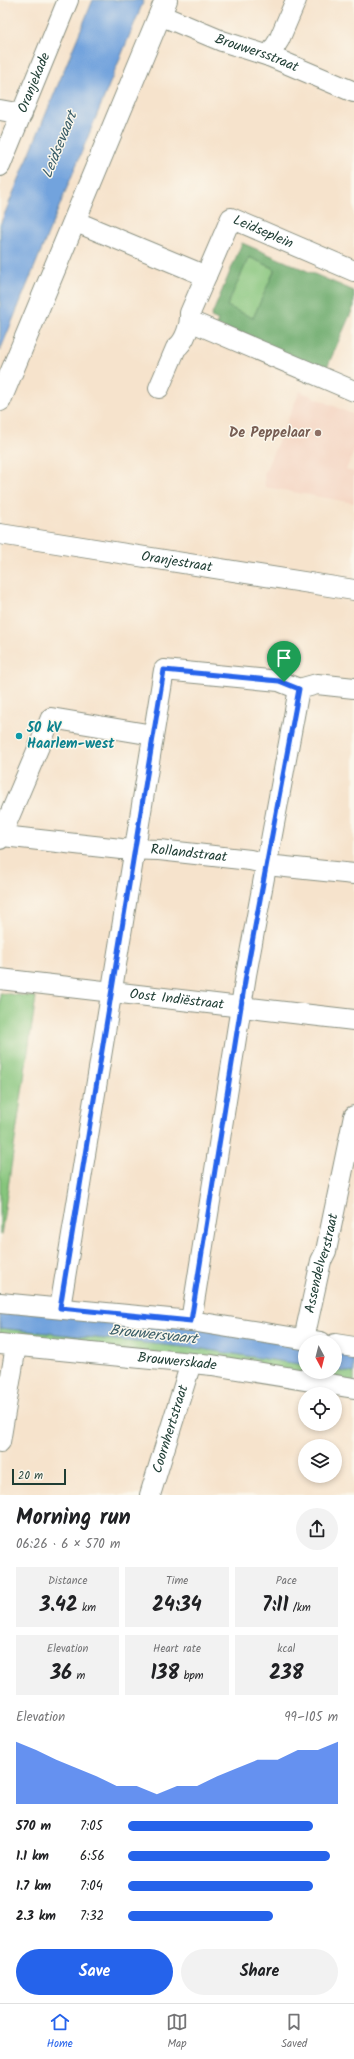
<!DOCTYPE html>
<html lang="en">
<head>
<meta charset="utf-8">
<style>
	body { margin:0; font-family:Kalam,sans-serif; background:#f2f2f2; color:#202124; height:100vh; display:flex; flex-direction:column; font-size:15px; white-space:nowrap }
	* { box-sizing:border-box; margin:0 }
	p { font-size:13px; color:#757577 }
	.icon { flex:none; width:22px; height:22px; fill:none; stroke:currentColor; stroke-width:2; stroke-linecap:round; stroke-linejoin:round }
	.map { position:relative; height:1495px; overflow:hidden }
	.panel { display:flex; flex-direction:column; background:#fff; flex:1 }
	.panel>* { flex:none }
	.needle { width:26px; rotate:173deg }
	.controls { position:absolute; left:298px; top:1335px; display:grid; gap:8px }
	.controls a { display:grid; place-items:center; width:44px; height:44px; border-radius:50%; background:#fff; box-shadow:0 2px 6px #0003; font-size:20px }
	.scale { position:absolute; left:12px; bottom:10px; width:54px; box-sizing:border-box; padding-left:4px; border:2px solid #1f3d34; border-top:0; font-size:11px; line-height:14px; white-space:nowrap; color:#1f3d34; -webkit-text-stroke:3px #fbf7ec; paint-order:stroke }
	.pin { position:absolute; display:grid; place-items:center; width:34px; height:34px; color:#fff; margin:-41px -17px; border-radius:50% 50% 50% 0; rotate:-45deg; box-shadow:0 0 4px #0007 }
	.pin .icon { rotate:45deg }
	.round { display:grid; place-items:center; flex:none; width:42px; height:42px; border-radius:21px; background:#f2f2f2 }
	.head { display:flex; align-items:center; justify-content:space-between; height:68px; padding:0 16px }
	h1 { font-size:22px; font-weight:700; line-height:30px }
	.metrics { display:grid; grid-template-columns:repeat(3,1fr); gap:6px; height:68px; padding:4px 16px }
	.metrics div { display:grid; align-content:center; border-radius:0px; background:#f2f2f2; text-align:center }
	.metrics b { font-size:20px; font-weight:700 }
	.metrics small { font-size:11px; font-weight:400 }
	.metrics p { font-size:11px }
	.chart { height:112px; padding:8px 16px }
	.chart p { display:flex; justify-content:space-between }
	.chart svg { width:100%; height:72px; margin-top:4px; fill:#2563eb; opacity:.7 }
	.cta { display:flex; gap:8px; margin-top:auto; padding:8px 16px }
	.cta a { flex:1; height:46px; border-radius:24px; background:#2563eb; color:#fff; font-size:16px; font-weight:700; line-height:46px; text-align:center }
	.cta a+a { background:#f2f2f2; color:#202124 }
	ul { padding:0 16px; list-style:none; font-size:13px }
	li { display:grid; grid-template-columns:64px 48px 1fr; align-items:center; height:30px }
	li i { height:10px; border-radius:5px; background:#2563eb }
	.tab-bar { display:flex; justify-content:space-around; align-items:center; height:56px; border-top:1px solid #e0e0e0; background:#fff; font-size:11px; color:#757577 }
	.tab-bar a { display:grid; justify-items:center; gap:2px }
	.tab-bar .current { color:#2563eb }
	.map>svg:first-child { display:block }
</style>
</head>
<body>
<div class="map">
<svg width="354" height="1495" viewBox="0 0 354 1495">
	<rect width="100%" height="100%" fill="#fbf7ec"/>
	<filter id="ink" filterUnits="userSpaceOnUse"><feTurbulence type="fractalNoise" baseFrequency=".025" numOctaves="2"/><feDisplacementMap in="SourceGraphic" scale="8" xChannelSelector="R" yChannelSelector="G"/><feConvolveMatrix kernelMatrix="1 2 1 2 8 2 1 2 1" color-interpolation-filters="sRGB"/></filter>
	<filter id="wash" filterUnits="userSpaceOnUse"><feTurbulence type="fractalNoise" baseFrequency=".012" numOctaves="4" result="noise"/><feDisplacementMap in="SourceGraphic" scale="16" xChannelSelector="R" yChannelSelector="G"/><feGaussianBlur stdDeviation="0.9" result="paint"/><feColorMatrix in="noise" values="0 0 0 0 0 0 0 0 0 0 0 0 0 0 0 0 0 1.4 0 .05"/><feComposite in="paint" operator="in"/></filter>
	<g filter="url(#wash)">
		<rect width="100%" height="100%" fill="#f6e3cc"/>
		<path fill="#f4d3c0" d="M300,391L354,415V451L346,470L354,472V503L265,487L264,474Z"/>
		<path fill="#86c57c" stroke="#528158" d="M249,257L276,269L253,318L226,307Z
			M0,993L36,997L1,1235H0Z
			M0,1328L203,1349L305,1365V1372H335V1370L354,1373V1382L0,1339Z"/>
		<path fill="#6caa6c" stroke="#467450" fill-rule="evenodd" d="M242,243L354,291V306L325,372L216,325L218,320L211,317ZM249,257L275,269L253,318L227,306Z"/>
		<path fill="#72a3dd" stroke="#487088" d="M93,0H144L0,351V225Z
			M0,1308L201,1329L305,1346V1365L203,1349L0,1328Z
			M335,1351L354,1354V1373L335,1370Z"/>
	</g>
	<g filter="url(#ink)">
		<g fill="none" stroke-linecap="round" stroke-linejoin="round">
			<g stroke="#8a9080" stroke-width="22">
				<g id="street">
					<path id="s1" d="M160,15L222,41L269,56L354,92"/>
					<path d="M269,56L279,40L296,0"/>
					<path d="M0,110L22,114"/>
					<path id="s2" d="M0,166L68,0"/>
					<path d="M74,221L206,276"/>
					<path d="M190,321L354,391"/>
					<path id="s3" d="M159,388L176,348C185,342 191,324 190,313L231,218L354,271"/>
					<path id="s4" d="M0,534L354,590"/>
					<path d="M299,689L317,684L354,688"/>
					<path d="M3,836L6,824L51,718L153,735"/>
					<path id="s5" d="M0,839L3,836L121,849L159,850L250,860L276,866L354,874"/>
					<path id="s6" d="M0,979L354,1020"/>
					<path d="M0,1303L191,1321L321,1342"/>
					<path d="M60,1308L164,670L279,681L299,689"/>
					<path d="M191,1321L246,975L299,689"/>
					<path id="s7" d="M304,1339L321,1261L326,1251L354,1116"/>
					<path id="s8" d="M0,1344L212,1365L354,1388"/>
					<path d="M335,1344L354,1347"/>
					<path d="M0,1442L16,1346"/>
					<path id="s9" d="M150,1495L191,1363"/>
				</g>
			</g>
			<g stroke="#8a9080" stroke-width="24">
				<path id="secondary" d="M0,400L166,0"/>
			</g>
			<use href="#street" stroke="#fff" stroke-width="20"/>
			<use href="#secondary" stroke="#fff" stroke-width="22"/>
		</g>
	</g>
	<g fill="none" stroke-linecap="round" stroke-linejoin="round" filter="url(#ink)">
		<g stroke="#fff" stroke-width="8">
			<path id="route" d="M164,670L279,681L299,689L246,975L191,1321L60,1308Z"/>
		</g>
		<use href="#route" stroke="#2563eb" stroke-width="5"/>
	</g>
	<circle fill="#8d6e63" stroke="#fbf7ec" stroke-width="1.5" cx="318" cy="433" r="4"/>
	<circle fill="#0f9aa8" stroke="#fbf7ec" stroke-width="1.5" cx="19" cy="736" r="4"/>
	<g text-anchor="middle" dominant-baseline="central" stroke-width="3" stroke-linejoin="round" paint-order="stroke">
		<g font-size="14" fill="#1f3d34" stroke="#fbf7ec">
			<text stroke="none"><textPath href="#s1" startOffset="104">Brouwersstraat</textPath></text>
			<text stroke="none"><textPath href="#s2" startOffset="90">Oranjekade</textPath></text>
			<text stroke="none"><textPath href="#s3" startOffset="221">Leidseplein</textPath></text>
			<text stroke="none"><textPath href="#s4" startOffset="179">Oranjestraat</textPath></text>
			<text stroke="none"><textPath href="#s5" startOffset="191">Rollandstraat</textPath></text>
			<text stroke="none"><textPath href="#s6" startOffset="178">Oost Indiëstraat</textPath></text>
			<text stroke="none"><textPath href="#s7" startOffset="78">Assendelverstraat</textPath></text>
			<text stroke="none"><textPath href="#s8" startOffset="178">Brouwerskade</textPath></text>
			<text stroke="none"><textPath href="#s9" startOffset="69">Coornhertstraat</textPath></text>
		</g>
		<g font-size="14" font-weight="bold" fill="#785e54" stroke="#fbf7ec" text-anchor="end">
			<text x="310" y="433">De Peppelaar</text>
		</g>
		<g font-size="14" font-weight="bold" fill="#0d838f" stroke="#fbf7ec" text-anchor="start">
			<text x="27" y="728">50 kV<tspan x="27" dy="16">Haarlem-west</tspan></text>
		</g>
		<g font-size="15" font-style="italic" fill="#385c67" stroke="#fbf7ec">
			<text transform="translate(60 145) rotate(-68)">Leidsevaart</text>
			<text transform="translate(153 1335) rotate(6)">Brouwersvaart</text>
		</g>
	</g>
</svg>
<div class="controls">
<a><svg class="needle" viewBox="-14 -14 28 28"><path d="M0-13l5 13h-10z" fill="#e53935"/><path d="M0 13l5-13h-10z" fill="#757577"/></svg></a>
<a><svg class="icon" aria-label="locate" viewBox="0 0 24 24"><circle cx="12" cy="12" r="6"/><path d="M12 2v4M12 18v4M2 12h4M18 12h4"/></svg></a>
<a><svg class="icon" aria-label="layers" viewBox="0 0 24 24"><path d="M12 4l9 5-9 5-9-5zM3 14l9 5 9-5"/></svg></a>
</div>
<div class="scale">20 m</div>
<div class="pin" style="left:284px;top:682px;background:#1e9e55"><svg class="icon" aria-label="arrive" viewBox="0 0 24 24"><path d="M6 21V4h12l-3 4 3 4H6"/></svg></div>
</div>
<section class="panel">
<div class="head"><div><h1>Morning run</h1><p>06:26 · 6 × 570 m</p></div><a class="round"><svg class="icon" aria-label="share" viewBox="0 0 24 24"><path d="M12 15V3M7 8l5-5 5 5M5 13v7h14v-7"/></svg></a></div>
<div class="metrics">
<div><p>Distance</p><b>3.42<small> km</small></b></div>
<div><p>Time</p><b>24:34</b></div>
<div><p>Pace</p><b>7:11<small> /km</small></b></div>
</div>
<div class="metrics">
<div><p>Elevation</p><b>36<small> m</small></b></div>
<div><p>Heart rate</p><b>138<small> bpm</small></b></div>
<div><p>kcal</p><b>238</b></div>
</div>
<div class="chart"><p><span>Elevation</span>99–105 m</p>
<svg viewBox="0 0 160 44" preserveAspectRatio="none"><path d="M0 44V6L10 11L20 17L30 22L40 27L50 33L60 33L70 38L80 33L90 33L100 27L110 22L120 17L130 17L140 11L150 11L160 6V44z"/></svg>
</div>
<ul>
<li><b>570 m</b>7:05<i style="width:88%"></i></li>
<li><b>1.1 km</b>6:56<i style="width:96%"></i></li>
<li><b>1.7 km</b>7:04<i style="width:88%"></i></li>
<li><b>2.3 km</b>7:32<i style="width:69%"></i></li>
</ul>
<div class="cta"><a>Save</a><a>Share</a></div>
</section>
<nav class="tab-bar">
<a class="current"><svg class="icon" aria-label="home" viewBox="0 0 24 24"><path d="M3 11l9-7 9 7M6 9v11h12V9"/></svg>Home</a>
<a><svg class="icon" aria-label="map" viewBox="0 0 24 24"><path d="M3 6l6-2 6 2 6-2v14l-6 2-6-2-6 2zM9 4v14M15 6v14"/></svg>Map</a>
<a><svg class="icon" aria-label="saved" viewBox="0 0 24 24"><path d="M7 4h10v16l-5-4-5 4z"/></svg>Saved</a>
</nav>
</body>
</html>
